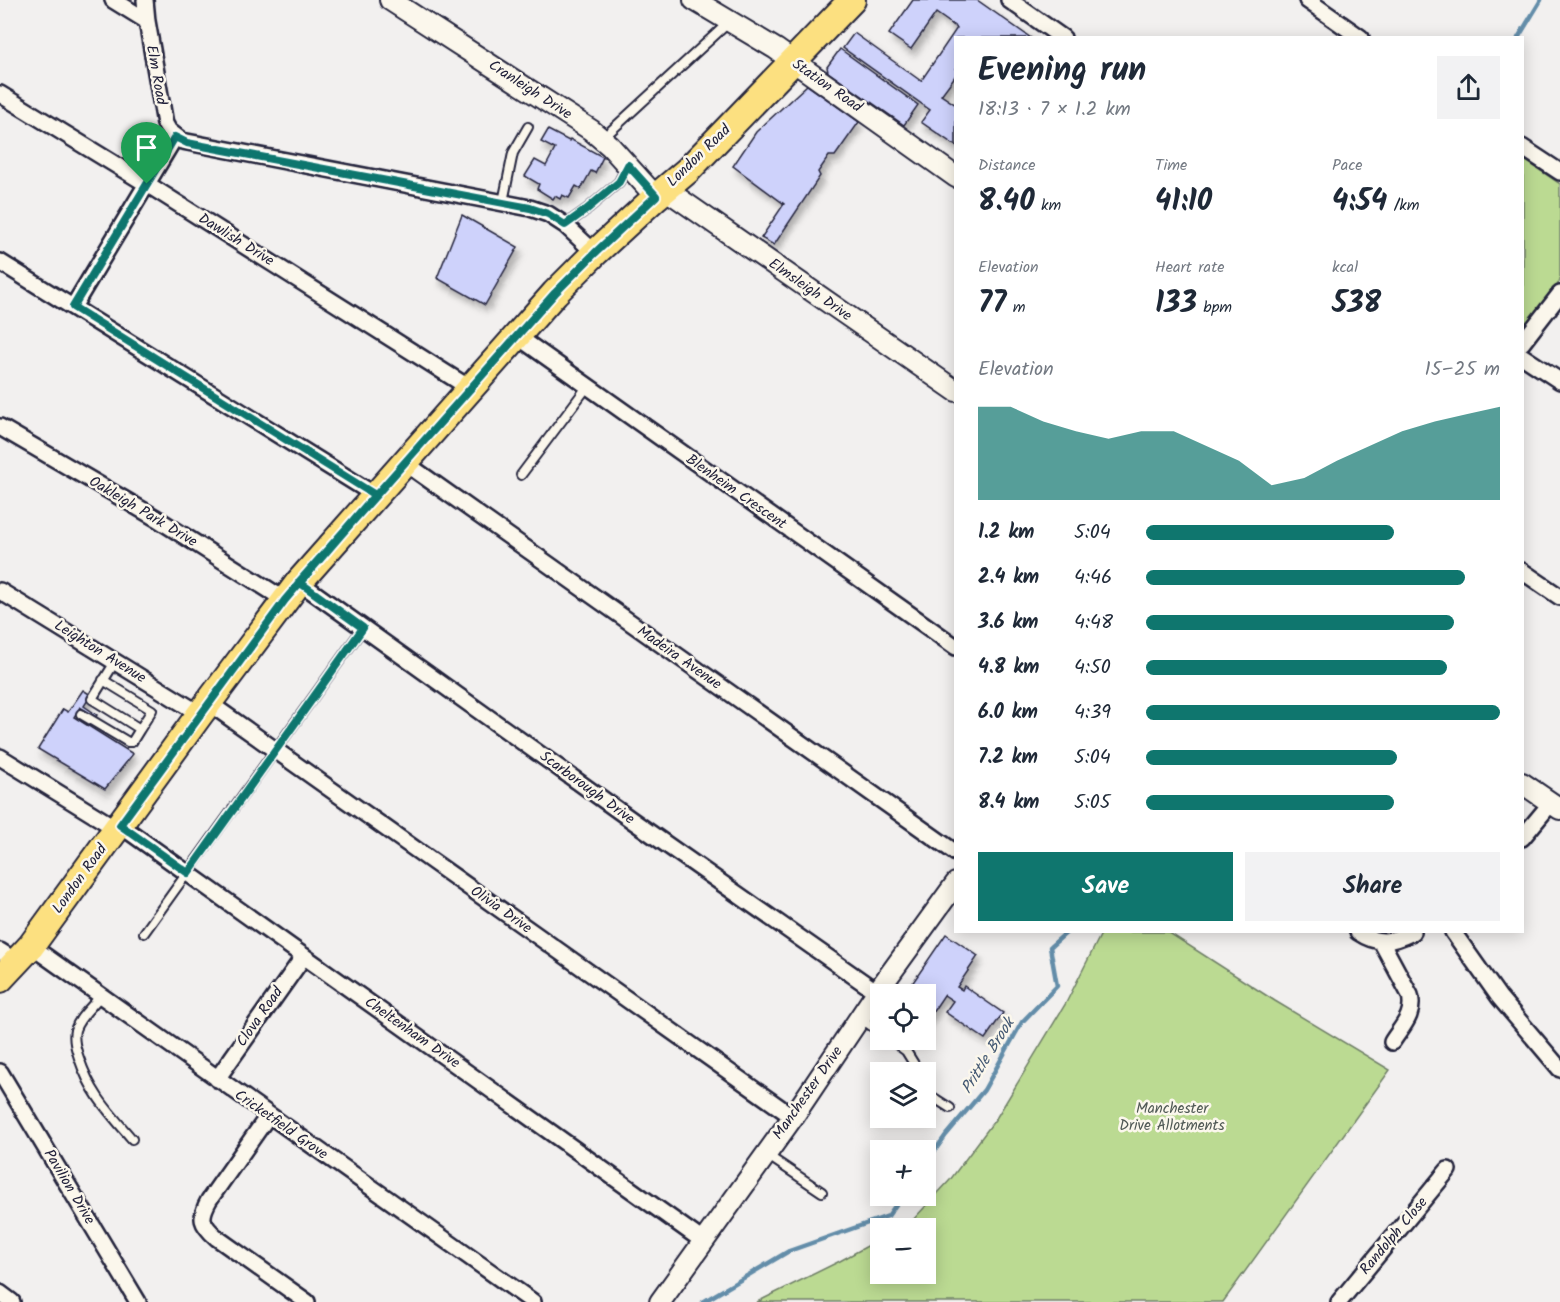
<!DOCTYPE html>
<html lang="en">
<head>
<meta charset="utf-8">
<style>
	body { margin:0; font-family:Kalam,sans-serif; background:#f2f2f3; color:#1f2937; height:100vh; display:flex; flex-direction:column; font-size:22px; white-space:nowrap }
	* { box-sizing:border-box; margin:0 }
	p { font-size:20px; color:#747a83 }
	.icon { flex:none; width:33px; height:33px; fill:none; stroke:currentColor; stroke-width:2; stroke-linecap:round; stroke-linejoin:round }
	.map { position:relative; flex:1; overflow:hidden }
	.side { position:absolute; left:954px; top:36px; width:570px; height:897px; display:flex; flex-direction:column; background:#fff; border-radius:0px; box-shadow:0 3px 15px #0003 }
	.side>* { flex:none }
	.fabs { position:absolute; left:870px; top:984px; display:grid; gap:12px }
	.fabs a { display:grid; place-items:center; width:66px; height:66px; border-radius:0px; background:#fff; box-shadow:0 3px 15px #0003; font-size:30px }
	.pin { position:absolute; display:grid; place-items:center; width:51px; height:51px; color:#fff; margin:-62px -26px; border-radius:50% 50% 50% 0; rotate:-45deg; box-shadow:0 0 6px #0007 }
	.pin .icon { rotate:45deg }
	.round { display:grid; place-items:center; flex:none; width:63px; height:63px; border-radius:0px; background:#f2f2f3 }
	.summary { display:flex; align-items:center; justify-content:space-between; height:102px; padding:0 24px }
	h1 { font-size:33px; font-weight:700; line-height:45px }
	.metrics { display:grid; grid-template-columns:repeat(3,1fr); gap:9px; height:102px; padding:6px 24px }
	.metrics div { display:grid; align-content:center }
	.metrics b { font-size:30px; font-weight:700 }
	.metrics small { font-size:16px; font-weight:400 }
	.metrics p { font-size:16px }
	.chart { height:168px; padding:12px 24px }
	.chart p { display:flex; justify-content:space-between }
	.chart svg { width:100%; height:108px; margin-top:6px; fill:#0f766e; opacity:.7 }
	.action { display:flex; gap:12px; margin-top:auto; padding:12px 24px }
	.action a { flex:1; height:69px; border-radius:0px; background:#0f766e; color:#fff; font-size:24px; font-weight:700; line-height:69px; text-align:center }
	.action a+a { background:#f2f2f3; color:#1f2937 }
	ul { padding:0 24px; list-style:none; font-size:20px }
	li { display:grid; grid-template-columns:96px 72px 1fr; align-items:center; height:45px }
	li i { height:15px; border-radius:8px; background:#0f766e }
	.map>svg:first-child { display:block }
</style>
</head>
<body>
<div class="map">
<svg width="1560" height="1302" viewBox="0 0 1560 1302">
	<defs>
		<filter id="shadow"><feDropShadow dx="3.5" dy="6" stdDeviation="3" flood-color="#0004"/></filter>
	</defs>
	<rect width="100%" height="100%" fill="#f2f0ef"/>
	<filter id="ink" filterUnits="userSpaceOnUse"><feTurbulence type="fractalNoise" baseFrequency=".0167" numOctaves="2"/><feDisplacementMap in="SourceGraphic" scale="12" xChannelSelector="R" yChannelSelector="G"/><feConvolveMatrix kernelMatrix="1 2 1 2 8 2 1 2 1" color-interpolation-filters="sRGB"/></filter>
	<g filter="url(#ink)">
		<path fill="#bbda92" stroke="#6e7e66" stroke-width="1.5" d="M1523,159L1560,184V281L1523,333Z
			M1102,932H1168L1275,1001L1390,1070L1223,1302H757L840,1261L880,1239V1274H926V1228H899L911,1222L950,1180L997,1117L1066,1003Z"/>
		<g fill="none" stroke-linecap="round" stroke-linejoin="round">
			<path stroke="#648da9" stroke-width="4.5" d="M1518,38L1541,0
				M926,1163L946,1135L984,1090L1022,1022L1057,986L1050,947L1067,932
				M703,1302L789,1251L888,1216L902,1196"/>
		</g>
		<path fill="#ced2fb" stroke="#22223b" stroke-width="1.5" filter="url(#shadow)" d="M913,0H977L1031,38H956V75L941,95L956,105V146L921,122L930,110L843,48L854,33L921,81L957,28L936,13L911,49L889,34Z
			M840,49L918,105L904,125L828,72L827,67Z
			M807,85L859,122L835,156H829L818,172L820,176L774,245L761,238L784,204L733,166L756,132Z
			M548,130L569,141L570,139L603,157L595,173L591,171L581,189L576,186L569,198L562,195L560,199L555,196L553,199L537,189L539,184L525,176L535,160L546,166L555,149L541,142Z
			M462,215L518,247L485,305L437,278Z
			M83,690L91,695L84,706L97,715L96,717L80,707L74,717L133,754L105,789L38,749L63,709L68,712Z
			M946,934L978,956L957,987L962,990L964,986L1003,1013L985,1039L945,1012L953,1001L944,995L926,1022V994H905Z"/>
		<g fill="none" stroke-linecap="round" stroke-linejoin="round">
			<g stroke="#22223b" stroke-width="12">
				<path id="service" d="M602,139L728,23
					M503,202L513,153L528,127
					M565,225L586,210L619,182L626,168
					M521,475L587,387
					M103,680L152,710L140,729L92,699L115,662
					M81,714L128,742H132L140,729
					M144,933L363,628
					M100,996C92,1007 79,1017 75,1030C73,1040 76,1049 79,1058C91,1094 108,1111 132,1139
					M860,1018L880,1032
					M891,1040L906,1051L919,1072
					M926,1087L928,1094L950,1108
					M767,1155L822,1192"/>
			</g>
			<g stroke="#22223b" stroke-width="20">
				<path id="minor" d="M113,0L147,21
					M145,0L147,21L165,124L169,131L182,141L530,208L548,214L565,225L595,253
					M1009,0L1063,38
					M1307,0L1361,38
					M0,94L147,184L471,389
					M1522,147L1560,172
					M0,262L375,495
					M73,307L175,137
					M517,336L956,647
					M1522,343L1560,294
					M1522,356L1560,381
					M0,427L156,518L285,600
					M404,462L956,853
					M1522,571L1560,597
					M299,582L633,821L877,992
					M0,591L200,714
					M209,703L793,1117
					M0,757L117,829
					M120,825L703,1241
					M1522,838L1551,803
					M1358,932C1379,946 1392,942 1413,932
					M1453,932L1499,997L1560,1069
					M1382,943L1410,995C1415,1015 1402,1026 1392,1042
					M31,946L533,1302
					M0,951L16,961
					M0,1072L138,1302
					M217,1079L304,956
					M268,1116L209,1200C199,1218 201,1224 217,1238L307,1302
					M0,1293L12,1302
					M1339,1302L1448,1170"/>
			</g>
			<g stroke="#22223b" stroke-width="24">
				<path id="tertiary" d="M390,0L591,130L610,146L656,197
					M694,0L776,49L956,177
					M665,189L956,391
					M1522,783L1560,809
					M660,1302L793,1117L877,992L956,883"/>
			</g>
			<g stroke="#22223b" stroke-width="30">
				<path id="primary" d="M0,979L31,946L200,714L299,582L555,293L595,253L656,197L688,170L852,0"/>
			</g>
			<use href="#service" stroke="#fbf7ec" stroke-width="8"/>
			<use href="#minor" stroke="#fbf7ec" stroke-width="15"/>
			<use href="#tertiary" stroke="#fbf7ec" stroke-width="20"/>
			<use href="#primary" stroke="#fce080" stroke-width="26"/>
		</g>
	</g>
	<g fill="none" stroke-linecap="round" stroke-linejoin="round" filter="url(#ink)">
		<g stroke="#fff" stroke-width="12">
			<path id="route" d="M147,184L73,307L375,495L285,600L120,825L188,873L363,628L299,582L555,293L595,253L656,196L628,165L619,182L586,210L565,225L548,214L530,208L187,143L175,137L147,184"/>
		</g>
		<use href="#route" stroke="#0f766e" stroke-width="8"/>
	</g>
	<g text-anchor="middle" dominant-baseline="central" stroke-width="5" stroke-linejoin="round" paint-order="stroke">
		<g font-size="15" fill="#22223b" stroke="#fbf7ec">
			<text transform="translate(156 75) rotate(80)">Elm Road</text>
			<text transform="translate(827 86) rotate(35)">Station Road</text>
			<text transform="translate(530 90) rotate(33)">Cranleigh Drive</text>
			<text transform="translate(699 156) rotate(-44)">London Road</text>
			<text transform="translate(236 240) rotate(32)">Dawlish Drive</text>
			<text transform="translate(810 290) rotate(35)">Elmsleigh Drive</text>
			<text transform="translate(736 492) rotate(35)">Blenheim Crescent</text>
			<text transform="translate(143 512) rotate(31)">Oakleigh Park Drive</text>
			<text transform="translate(100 652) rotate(32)">Leighton Avenue</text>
			<text transform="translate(679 658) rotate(35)">Madeira Avenue</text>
			<text transform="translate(587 788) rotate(36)">Scarborough Drive</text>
			<text transform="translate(80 879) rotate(-54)">London Road</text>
			<text transform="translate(501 910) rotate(35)">Olivia Drive</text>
			<text transform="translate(260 1017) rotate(-55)">Clova Road</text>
			<text transform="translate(412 1033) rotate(35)">Cheltenham Drive</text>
			<text transform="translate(808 1093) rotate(-55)">Manchester Drive</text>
			<text transform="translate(281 1125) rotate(35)">Cricketfield Grove</text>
			<text transform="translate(69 1187) rotate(59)">Pavilion Drive</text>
			<text transform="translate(1394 1236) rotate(-50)">Randolph Close</text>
		</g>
		<g font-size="15" fill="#505955" stroke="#fbf7ec">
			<text x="1172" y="1109">Manchester<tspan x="1172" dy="17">Drive Allotments</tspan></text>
		</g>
		<g font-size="16" font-style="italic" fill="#435872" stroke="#fbf7ec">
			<text transform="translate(988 1056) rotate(-58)">Prittle Brook</text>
		</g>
	</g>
</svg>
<div class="fabs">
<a><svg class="icon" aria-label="locate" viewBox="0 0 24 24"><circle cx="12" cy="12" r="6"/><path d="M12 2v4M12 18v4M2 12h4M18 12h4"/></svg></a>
<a><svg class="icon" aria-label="layers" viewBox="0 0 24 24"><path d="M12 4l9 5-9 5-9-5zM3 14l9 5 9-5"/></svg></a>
<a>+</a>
<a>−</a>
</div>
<div class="pin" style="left:147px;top:184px;background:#1e9e55"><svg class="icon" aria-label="arrive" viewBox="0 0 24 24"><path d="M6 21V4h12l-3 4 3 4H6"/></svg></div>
<section class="side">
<div class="summary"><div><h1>Evening run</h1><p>18:13 · 7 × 1.2 km</p></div><a class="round"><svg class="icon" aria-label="share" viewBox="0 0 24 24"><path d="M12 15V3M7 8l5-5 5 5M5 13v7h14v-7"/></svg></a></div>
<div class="metrics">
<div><p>Distance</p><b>8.40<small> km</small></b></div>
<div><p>Time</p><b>41:10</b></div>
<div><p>Pace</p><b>4:54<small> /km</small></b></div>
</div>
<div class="metrics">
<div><p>Elevation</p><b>77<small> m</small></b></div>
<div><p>Heart rate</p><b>133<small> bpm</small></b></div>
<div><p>kcal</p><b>538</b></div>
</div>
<div class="chart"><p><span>Elevation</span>15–25 m</p>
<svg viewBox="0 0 160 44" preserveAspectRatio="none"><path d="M0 44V6L10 6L20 12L30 16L40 19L50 16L60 16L70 22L80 28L90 38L100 35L110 28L120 22L130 16L140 12L150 9L160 6V44z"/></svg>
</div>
<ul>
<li><b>1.2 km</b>5:04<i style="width:70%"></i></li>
<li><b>2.4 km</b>4:46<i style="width:90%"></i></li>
<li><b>3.6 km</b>4:48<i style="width:87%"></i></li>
<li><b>4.8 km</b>4:50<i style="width:85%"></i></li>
<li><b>6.0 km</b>4:39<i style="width:100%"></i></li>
<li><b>7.2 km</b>5:04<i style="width:71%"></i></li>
<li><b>8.4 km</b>5:05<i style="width:70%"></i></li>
</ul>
<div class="action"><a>Save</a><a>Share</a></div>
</section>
</div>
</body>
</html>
